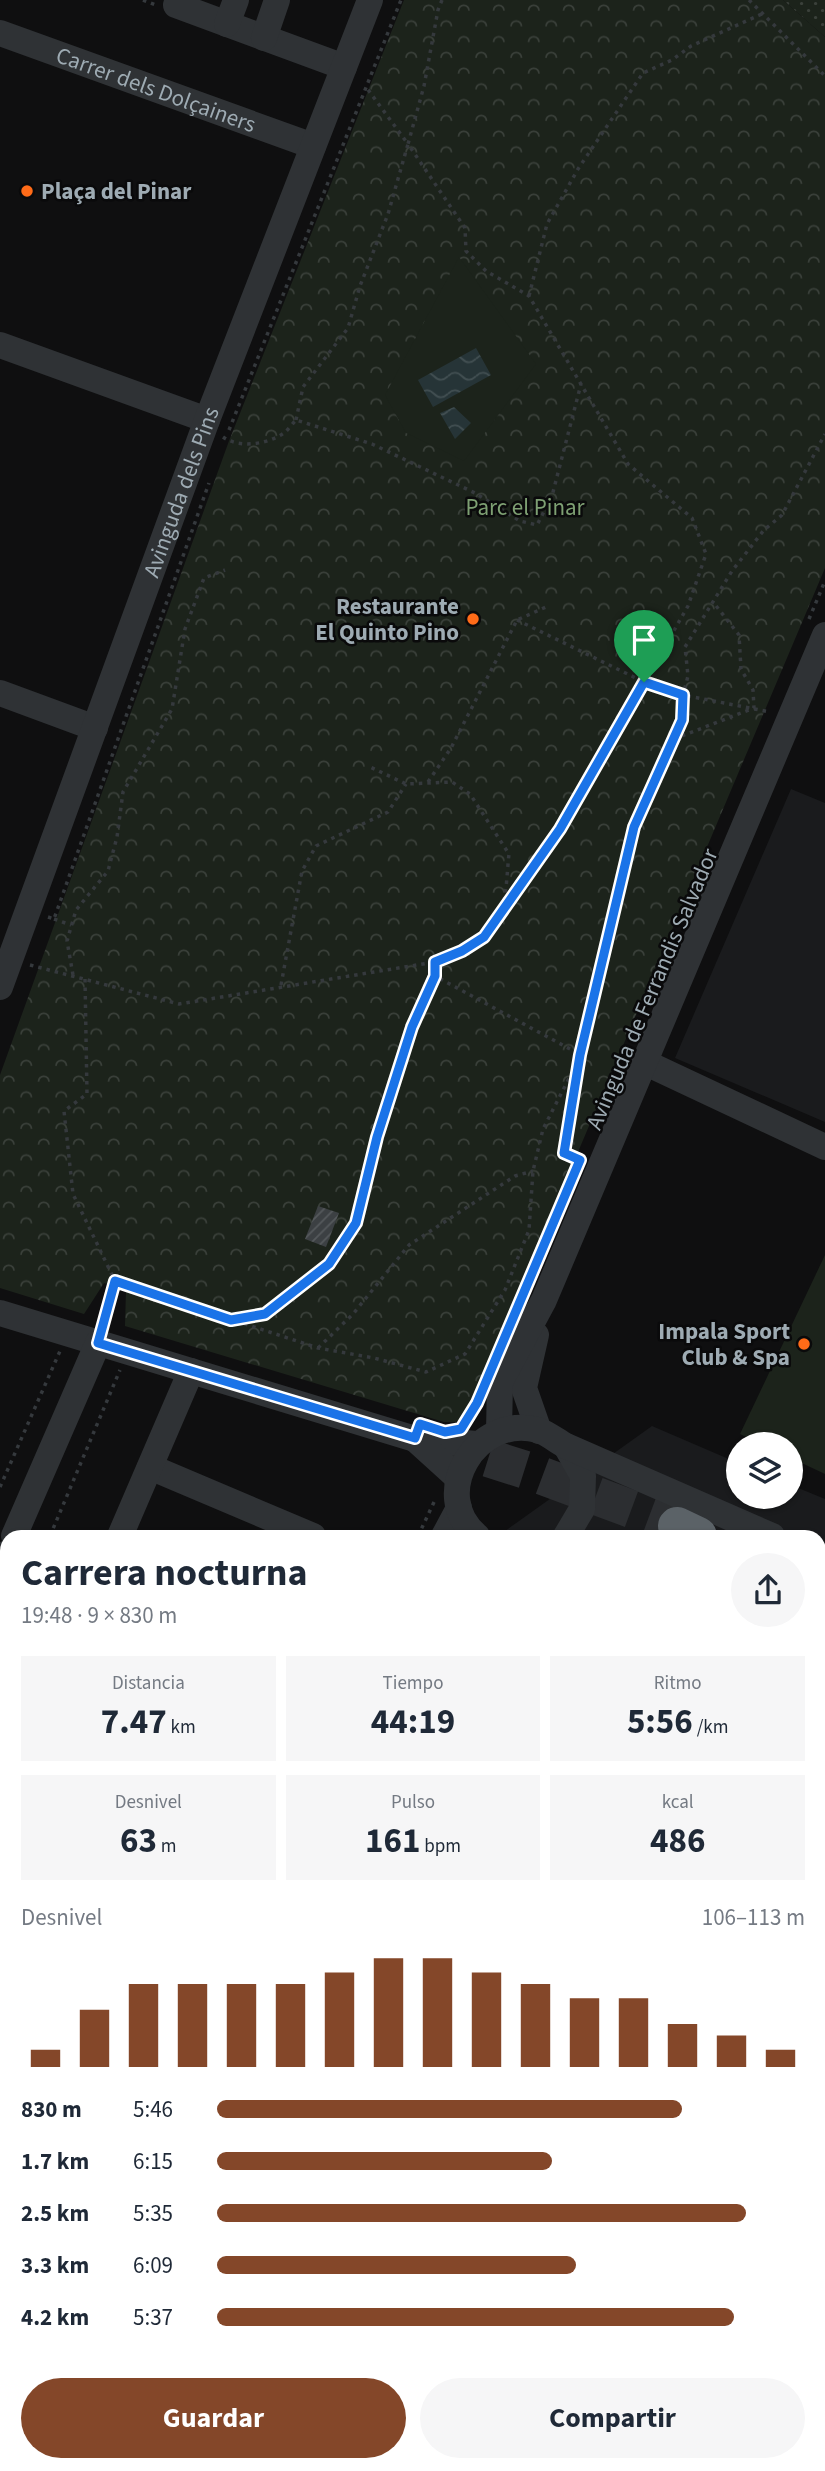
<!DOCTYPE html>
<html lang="es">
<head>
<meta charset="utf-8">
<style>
	body { margin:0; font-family:"Source Sans 3",sans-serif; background:#f6f6f7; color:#1f2937; height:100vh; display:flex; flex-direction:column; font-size:26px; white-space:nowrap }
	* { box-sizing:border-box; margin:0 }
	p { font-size:23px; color:#747a83 }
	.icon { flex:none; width:38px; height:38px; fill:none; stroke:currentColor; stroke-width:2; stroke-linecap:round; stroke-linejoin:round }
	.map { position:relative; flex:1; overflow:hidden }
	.sheet { position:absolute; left:0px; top:1530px; width:826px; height:942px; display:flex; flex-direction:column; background:#fff; border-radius:21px 21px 0 0; box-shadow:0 2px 5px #0004 }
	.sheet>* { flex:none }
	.tools { position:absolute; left:726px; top:1432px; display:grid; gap:14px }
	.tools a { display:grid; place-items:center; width:77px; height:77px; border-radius:50%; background:#fff; box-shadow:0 2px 5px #0004; font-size:35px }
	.pin { position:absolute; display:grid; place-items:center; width:60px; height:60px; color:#fff; margin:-72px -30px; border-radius:50% 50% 50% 0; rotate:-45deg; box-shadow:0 0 7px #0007 }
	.pin .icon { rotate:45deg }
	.round { display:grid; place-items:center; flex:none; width:74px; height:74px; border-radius:37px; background:#f6f6f7 }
	.head { display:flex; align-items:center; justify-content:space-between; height:119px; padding:0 21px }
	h1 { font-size:38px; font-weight:700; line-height:52px }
	.figures { display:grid; grid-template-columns:repeat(3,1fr); gap:10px; height:119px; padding:7px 21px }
	.figures div { display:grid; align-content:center; border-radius:0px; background:#f6f6f7; text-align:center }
	.figures b { font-size:35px; font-weight:700 }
	.figures small { font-size:19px; font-weight:400 }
	.figures p { font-size:19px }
	.chart { height:196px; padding:14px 21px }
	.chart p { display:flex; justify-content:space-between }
	.chart svg { width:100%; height:126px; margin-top:7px; stroke:#844729; stroke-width:6 }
	.action { display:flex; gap:14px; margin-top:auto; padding:14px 21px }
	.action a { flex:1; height:80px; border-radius:42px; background:#844729; color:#fff; font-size:28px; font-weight:700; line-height:80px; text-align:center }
	.action a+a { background:#f6f6f7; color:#1f2937 }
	ul { padding:0 21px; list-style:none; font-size:23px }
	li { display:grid; grid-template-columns:112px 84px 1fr; align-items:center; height:52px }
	li i { height:18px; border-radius:9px; background:#844729 }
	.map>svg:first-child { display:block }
</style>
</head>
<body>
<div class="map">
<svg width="825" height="2471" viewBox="0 0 825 2471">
	<defs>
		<pattern id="grass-dots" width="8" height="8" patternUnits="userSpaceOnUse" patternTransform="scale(1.75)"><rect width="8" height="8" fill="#1c231b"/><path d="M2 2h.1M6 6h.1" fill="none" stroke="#3a403a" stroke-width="1.8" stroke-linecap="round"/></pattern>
		<pattern id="park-crowns" width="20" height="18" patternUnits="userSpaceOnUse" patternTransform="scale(1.75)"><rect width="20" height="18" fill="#1c231b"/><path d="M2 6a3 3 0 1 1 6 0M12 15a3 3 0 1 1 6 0" fill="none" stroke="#3a403a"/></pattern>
		<pattern id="garden-furrows" width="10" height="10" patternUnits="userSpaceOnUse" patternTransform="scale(1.75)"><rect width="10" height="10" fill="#1c231b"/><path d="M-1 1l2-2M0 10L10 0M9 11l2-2" fill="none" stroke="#3a403a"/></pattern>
		<pattern id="water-waves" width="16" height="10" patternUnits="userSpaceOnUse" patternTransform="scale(1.75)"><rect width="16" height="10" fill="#263437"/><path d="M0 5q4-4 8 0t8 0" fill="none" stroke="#424f52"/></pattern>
		<pattern id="building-hatch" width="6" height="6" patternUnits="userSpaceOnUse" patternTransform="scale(1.75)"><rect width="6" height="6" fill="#3c4043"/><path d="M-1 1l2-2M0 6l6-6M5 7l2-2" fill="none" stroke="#55595c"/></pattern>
	</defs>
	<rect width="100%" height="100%" fill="#0f0f10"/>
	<path fill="#1a1b1d" d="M791,789L825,803V1122L675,1058Z
		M652,1426L738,1463V1496H791V1485L825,1499V2471H29L30,2464H819V1536H498Z
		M7,1995V2133L0,2130V2012Z"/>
	<path fill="url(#grass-dots)" d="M783,0H825V37Z"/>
	<path fill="url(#park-crowns)" d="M404,0H783L825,37V568L468,1412L456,1422H444L125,1326L126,1291L104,1283L84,1314L0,1288V1075L229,441Z"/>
	<path fill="url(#garden-furrows)" d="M0,2275L7,2279V2389L0,2404Z"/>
	<path fill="#1c231b" d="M459,257L536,364L464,461L406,433L385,395Z
		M825,1255V1474L791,1458V1444H761L740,1434Z"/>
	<path fill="url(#water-waves)" d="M476,348L491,375L433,407L418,380Z
		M454,407L471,423L455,439L440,413Z"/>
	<path fill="url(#building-hatch)" d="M318,1206L339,1213L326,1247L305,1239Z"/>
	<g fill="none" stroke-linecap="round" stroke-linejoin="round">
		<path stroke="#2c2e31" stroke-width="38" stroke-dasharray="38 19" stroke-linecap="butt" d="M434,1441L529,1471L677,1526"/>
		<path stroke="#35393d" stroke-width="3.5" stroke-dasharray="3.5 5" stroke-linecap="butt" d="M143,0L156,5
			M442,0L438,10L424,86L408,144L465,228L466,251L486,271L529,296L628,464L692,518L706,554L688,606L560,829L501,909
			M749,0L825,76
			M529,296L547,224L578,169L643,73L672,60L691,46L764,13
			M296,420L303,387L348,328L360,286L388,214L408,144L366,87
			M229,430L401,0
			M223,437C240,449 268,444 284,433C288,430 292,424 296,420L372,444L475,493L520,521L537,525L552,496L581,384
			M809,619L825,581
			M517,620L644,682L683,695L770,712
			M674,739L754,708L753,690L741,669L739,635L713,602
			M428,782L451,748L517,620L546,607
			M48,917L54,919L209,483
			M54,919L71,925
			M30,965L179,1004L435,962C463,951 491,939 502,908C507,892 507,871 509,854L470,794L452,782L406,784L368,766
			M73,975L67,941L76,910L108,871L117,837L123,792L172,709L185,629L204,578L225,570
			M85,979L87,1094L64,1111L73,1194L115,1281L104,1322
			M281,985L302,871L316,846L388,812L406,784
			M582,1160L564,1153L581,1055L634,827L682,720L683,695L688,676L685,647L732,571L764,530L782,515L825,434
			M115,1281L318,1348L374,1358L426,1372L465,1354L505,1290L529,1230L533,1171L543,1129L581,1055L435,976V962
			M233,1320L265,1314L329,1264L356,1223L377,1137L412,1027L435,976
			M318,1348L353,1314L409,1245L515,1176L533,1171
			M465,1423L477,1403
			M0,1487L60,1351
			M50,1536L120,1370
			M418,1536L435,1500
			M0,1654L7,1638
			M0,2295L7,2299
			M0,2313L3,2323L0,2334
			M0,2365L7,2362
			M2,2407L7,2397"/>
		<g stroke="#2f3235" stroke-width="26">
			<path d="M176,5L344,67"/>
			<path d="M227,24L236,0"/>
			<path id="s1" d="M0,33L313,146"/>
			<path d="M264,38L277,0"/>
			<path d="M0,345L207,420"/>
			<path d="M0,693L95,728"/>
			<path id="s2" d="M0,987L207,420L370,0"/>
			<path d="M644,1062L825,1147"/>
			<path d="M0,1313L415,1439L477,1444"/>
			<path d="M536,1335L524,1388L539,1431"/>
			<path d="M499,1431L500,1382L544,1300L825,635"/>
			<path d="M415,1439L458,1478"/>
			<path d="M566,1446L583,1476L582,1509L566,1536"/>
			<path d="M150,1467L313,1536"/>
			<path d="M14,1536L98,1343"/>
			<path d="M120,1536L191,1371"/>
			<path d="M444,1536L459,1508"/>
			<path d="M477,1536C428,1495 476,1413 538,1430C547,1433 557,1441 566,1446L772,1536"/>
			<path d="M819,1557L825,1560"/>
			<path d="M0,1569L7,1553"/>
			<path d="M0,1607L7,1610"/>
			<path d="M819,1644L825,1648"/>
			<path d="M0,1680L7,1683"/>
			<path d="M819,1701L825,1704"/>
			<path d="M0,1816L7,1800"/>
			<path d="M819,1832L825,1835"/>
			<path d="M0,1893L7,1896"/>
			<path d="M819,2156L825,2147"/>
			<path d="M0,2168L7,2170"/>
			<path d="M819,2293L825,2296"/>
			<path d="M0,2441L7,2426"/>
			<path d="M261,2464L266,2471"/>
			<path d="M489,2464L496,2471"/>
			<path d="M0,2470L7,2456"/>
			<path d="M411,2471L416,2464"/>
		</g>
		<path stroke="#5b6267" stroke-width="38" d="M677,1526L698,1536
			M819,1611L825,1614"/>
		<path stroke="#464b4f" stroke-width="5" stroke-dasharray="9 7" stroke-linecap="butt" d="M0,2266L7,2270
			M345,2464L358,2471
			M365,2464L378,2471"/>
	</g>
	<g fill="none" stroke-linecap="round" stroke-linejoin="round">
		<g stroke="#fff" stroke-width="14">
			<path id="route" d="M644,682L683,695L682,720L634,827L580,1055L564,1153L580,1160L477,1403L461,1429L445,1432L420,1424L415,1438L98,1343L115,1281L231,1320L265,1314L329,1264L356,1223L377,1137L412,1027L435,976V962L462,951L484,937L560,829Z"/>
		</g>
		<use href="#route" stroke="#1a73e8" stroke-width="9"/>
	</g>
	<g fill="#ff6b18" stroke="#0a0a0b" stroke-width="2.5">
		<circle cx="27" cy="191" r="7"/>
		<circle cx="473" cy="619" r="7"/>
		<circle cx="804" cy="1344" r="7"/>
	</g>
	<g text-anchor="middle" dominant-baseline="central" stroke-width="5" stroke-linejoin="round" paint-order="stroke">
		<g font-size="23" fill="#9eabb3" stroke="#0a0a0b">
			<text stroke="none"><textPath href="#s1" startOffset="166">Carrer dels Dolçainers</textPath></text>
			<text stroke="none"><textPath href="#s2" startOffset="527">Avinguda dels Pins</textPath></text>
			<text transform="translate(652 989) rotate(-67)">Avinguda de Ferrandis Salvador</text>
		</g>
		<g font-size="23" font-weight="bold" fill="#9eabb3" stroke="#0a0a0b" text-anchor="end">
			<text x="41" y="191" text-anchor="start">Plaça del Pinar</text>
			<text x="459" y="606">Restaurante<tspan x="459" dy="26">El Quinto Pino</tspan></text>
			<text x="790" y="1331">Impala Sport<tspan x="790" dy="26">Club &amp; Spa</tspan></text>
		</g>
		<g font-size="23" fill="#7ea073" stroke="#0a0a0b">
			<text x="525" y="507">Parc el Pinar</text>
		</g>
	</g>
</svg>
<div class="tools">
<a><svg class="icon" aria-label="layers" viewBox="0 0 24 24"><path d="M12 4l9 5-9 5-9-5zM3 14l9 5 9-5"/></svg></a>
</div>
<div class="pin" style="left:644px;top:682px;background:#1e9e55"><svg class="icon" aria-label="arrive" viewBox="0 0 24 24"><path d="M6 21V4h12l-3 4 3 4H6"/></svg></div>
<section class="sheet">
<div class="head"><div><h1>Carrera nocturna</h1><p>19:48 · 9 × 830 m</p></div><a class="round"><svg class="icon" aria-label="share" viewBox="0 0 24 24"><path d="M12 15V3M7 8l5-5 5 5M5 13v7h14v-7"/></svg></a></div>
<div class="figures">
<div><p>Distancia</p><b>7.47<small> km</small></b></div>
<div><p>Tiempo</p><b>44:19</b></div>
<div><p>Ritmo</p><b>5:56<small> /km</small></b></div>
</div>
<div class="figures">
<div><p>Desnivel</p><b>63<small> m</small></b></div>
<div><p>Pulso</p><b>161<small> bpm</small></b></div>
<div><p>kcal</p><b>486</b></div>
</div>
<div class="chart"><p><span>Desnivel</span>106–113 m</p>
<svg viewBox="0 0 160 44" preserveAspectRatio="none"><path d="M5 44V38M15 44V24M25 44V15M35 44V15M45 44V15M55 44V15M65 44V11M75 44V6M85 44V6M95 44V11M105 44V15M115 44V20M125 44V20M135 44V29M145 44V33M155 44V38"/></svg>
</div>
<ul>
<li><b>830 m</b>5:46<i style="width:79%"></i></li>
<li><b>1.7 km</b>6:15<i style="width:57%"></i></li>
<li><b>2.5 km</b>5:35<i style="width:90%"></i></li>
<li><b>3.3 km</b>6:09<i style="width:61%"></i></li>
<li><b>4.2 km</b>5:37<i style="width:88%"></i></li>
</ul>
<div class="action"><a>Guardar</a><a>Compartir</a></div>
</section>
</div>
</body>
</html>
